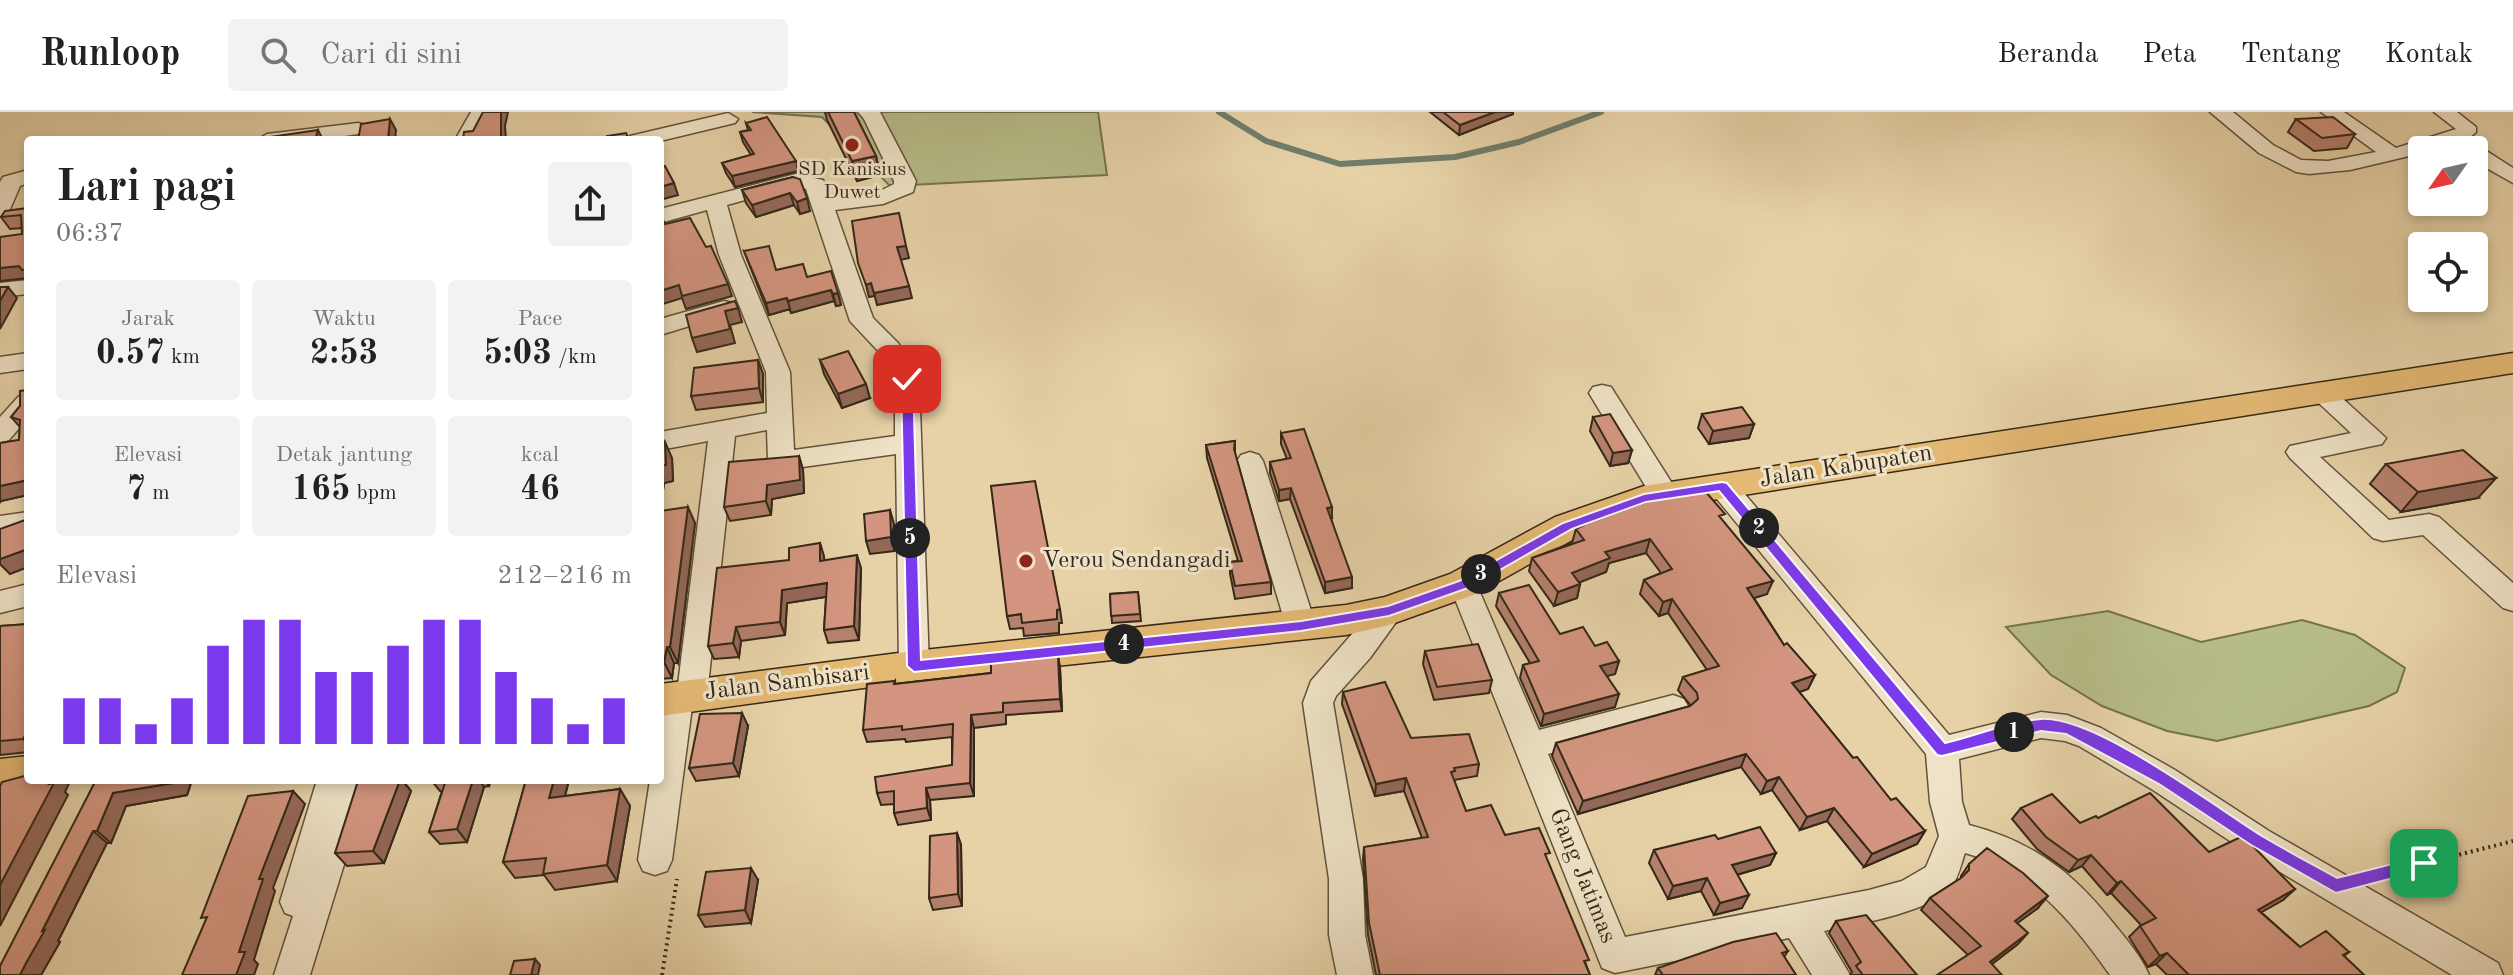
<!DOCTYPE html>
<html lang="id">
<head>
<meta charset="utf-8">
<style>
	body { margin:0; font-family:"Old Standard TT",serif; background:#f2f2f2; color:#222; height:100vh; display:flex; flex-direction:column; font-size:30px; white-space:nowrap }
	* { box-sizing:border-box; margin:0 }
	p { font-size:26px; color:#767676 }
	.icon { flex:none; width:44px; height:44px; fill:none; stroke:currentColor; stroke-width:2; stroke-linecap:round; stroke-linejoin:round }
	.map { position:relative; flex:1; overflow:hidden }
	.side { position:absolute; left:24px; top:24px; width:640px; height:648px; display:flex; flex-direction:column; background:#fff; border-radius:8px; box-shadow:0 4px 12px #0003 }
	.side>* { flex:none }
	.needle { width:52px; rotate:236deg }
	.controls { position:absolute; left:2408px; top:24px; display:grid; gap:16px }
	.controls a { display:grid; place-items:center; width:80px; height:80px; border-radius:8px; background:#fff; box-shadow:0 4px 12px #0003; font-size:40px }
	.pin { position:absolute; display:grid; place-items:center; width:68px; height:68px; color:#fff; margin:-34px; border-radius:16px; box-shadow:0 4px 12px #0006 }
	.km { position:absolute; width:40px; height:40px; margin:-20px; border-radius:50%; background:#222; color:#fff; font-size:22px; line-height:40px; text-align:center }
	.round { display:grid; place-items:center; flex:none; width:84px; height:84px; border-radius:8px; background:#f2f2f2 }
	.head { display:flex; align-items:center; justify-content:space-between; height:136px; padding:0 32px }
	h1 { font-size:44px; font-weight:700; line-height:60px }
	.figures { display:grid; grid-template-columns:repeat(3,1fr); gap:12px; height:136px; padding:8px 32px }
	.figures div { display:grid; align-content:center; border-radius:8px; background:#f2f2f2; text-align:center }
	.figures b { font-size:34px; font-weight:700 }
	.figures small { font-size:22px; font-weight:400 }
	.figures p { font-size:22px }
	.chart { height:224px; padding:16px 32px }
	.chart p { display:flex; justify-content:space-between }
	.chart svg { width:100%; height:144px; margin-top:8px; stroke:#7c3aed; stroke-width:6 }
	header { display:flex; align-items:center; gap:48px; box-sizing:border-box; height:112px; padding:0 40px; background:#fff; border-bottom:2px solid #e0e0e0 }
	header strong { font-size:38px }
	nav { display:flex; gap:44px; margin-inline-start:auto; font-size:28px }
	.search { width:560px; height:72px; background:#f2f2f2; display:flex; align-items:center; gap:20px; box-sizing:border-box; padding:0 28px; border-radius:8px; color:#767676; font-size:30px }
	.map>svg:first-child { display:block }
</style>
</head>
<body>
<header>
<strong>Runloop</strong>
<div class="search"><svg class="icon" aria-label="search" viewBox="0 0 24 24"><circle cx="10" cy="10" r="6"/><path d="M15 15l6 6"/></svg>Cari di sini</div>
<nav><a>Beranda</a><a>Peta</a><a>Tentang</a><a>Kontak</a></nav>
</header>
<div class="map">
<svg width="2513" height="863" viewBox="0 0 2513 863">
	<rect width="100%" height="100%" fill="#e7d2a8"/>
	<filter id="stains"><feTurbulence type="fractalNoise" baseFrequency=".0025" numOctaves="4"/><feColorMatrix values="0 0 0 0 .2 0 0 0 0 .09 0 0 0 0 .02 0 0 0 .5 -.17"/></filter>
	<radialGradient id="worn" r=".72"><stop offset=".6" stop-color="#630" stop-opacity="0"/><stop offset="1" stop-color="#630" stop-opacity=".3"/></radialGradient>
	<path fill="#b6bc88" stroke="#757250" stroke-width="2" d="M752,0H1098L1107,63L890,74L822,5Z
		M2108,499L2201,530L2302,508L2355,523L2405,556L2397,580L2369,594L2217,629L2167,619L2102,594L2051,563L2006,515Z"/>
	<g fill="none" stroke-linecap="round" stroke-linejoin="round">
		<path stroke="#707e6b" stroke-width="6" d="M1219,0L1266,29L1340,52L1455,45L1519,30L1601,0"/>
		<g stroke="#61523c" stroke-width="3">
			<path id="minor" d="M471,0H491L475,28H455Z
				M858,0H880L916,69L913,80L883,92L835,98L873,206L898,231L919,267L929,554L925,562L914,566L903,562L899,554L896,342L781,358L772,355L768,349L767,318L735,324L707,583L703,592L692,595L672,748L667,759L655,763L643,759L638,748L650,668H660L663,585L667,576L678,573L708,329L660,338V320L767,301L766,260L719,143L707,98L660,111V97L796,62L823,68L830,86L878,80L894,72V69L864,7ZM796,74L806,77L850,209L879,240L895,267V324L794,338L790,260L741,143L727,93Z
				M2210,0H2233L2273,33L2301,48L2328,49L2376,40L2321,0H2344L2396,36L2456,17L2434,0H2457L2476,15V20L2468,27L2513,56V71L2474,49V38H2457L2450,34L2422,38V41L2350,58L2309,62L2296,60L2259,41Z
				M728,1L738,7L735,11L660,29L627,28L630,24Z
				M358,11L365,13L368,17L365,21L318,28H257L267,22Z
				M28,58V71L20,74L8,102L0,104V70L3,65Z
				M28,168V182L0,185V171Z
				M724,189L732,191L736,196L732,201L660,223V207Z
				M28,241V257L0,261V245Z
				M1602,273L1611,275L1675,376L1679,383L1675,390L1665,393L1655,390L1589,281L1593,275Z
				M2321,273L2330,275L2386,326L2382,332L2320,345L2389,408L2429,402L2439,405L2513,471V499L2503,496L2423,423L2383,429L2373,426L2290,346L2286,340L2290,334L2351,321L2308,281L2312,275Z
				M28,282V306L9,328L0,331V305L19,284Z
				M1250,340L1259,343L1263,349L1316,514L1311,522L1301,525L1291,522L1286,514L1237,349L1241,343Z
				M1722,365L1732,367L1949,623L2041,600L2067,603L2101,616L2175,658L2269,719L2498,851L2503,863H2452L2245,739L2153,678L2079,634L2065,629L2041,626L1959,647L1962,690L1969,713C2034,730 2073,760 2114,812C2127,828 2141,844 2149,863H2110C2072,809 2031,759 1965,741C1961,752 1958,768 1950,776C1930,800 1855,813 1824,819L1850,863H1812L1789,826L1615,861L1602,856L1449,472L1453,464L1463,461L1473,464L1539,618L1673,583L1684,587L1689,596L1684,605L1673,609L1548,642L1625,825L1869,778L1902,769L1926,755L1939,724L1930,690L1926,642L1712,381L1709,374L1712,367Z
				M28,400V420L0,424V404Z
				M28,472V494L0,501V479Z
				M1389,488L1399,491L1404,499L1370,546L1336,584L1333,591L1363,767L1365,823L1373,863H1337L1329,823V767L1303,591L1311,569L1379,491Z
				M317,668H370L310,863H274L293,804L285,801L280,790Z"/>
		</g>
		<g stroke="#342818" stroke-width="3">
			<path id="major" d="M2513,241V261L1649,398L1581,423L1476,482L1389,513L1346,523L914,569L660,604V572L914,539L1346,493L1385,485L1450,462L1555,405L1644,374Z
				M28,644V668H45L43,673L0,683V647Z"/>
		</g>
		<path stroke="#342818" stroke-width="4" stroke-dasharray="2 4" stroke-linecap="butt" d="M2372,765L2513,729
			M662,863L677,767"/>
		<use href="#minor" fill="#efe2c6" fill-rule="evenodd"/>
		<use href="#major" fill="#e4b974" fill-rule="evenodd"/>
	</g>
	<path fill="#b5806d" stroke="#342818" stroke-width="2" d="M825,0H854L876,44L880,63L857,69L827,8Z
		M1430,0H1513V2L1459,23Z
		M2296,7L2355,22L2347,36L2314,39L2288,20Z
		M746,11L798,59L735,75L726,61L722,51L751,43L743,30L740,20L748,18Z
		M793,65L810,99L800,102L794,93L756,105L746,91L742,78Z
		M28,96V166L22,116L10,117L1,105Z
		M744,139L777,158L807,165L838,181L841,193L836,194L834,189L791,201L790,197L769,203Z
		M758,248L763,262V290L696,298L691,284Z
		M820,248L870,286L842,296L824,262Z
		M20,294L28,383L1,389L0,331L19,328L20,315L11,305Z
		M1702,302L1754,312L1749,326L1709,332L1698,316Z
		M1593,305L1632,338L1628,351L1610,354L1590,319Z
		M1281,321L1332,406H1331L1352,476L1325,481L1290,387L1279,389L1270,361V350L1287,347L1281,332Z
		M1235,329V341L1271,470V482L1235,487L1230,462V450L1238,449L1207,346L1206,333Z
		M660,331L672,346L673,369L664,371L660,399L695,411L678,551H674L672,566L660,567Z
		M799,344L803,358L804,381L772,387L771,403L730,409L724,395Z
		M2386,352L2478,386L2401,400L2370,372Z
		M1723,409L1767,482L1754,486L1784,533L1815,563L1808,577L1799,580L1853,646L1891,688L1925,719L1917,732L1864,755L1827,709L1800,718L1772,678L1761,682L1741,655L1578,702L1552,644L1556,631L1691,594L1678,578L1683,565L1707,558L1668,501L1659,504L1640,482L1644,468L1661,461L1646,441L1609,451L1606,460L1579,470L1580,472L1577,486L1554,494L1529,459L1532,446L1572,431L1576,417Z
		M820,431L824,448L861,456L859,528L828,531L824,518L826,485L787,491L785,523L741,529L739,545L714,547L708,534L789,448Z
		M1138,480L1141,509L1112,511L1110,482Z
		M1499,481L1560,522L1595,534L1619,549L1615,562L1606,564L1615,595L1541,614L1520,566L1523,553L1530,551L1496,494Z
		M1060,497L1062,511H1059V521L1024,524L1023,516L1010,517L1007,504Z
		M28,512V640L0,643V514Z
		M1425,539L1492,568L1489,581L1434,588L1423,552Z
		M1058,544L1060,556L1062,599L1006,603V612L974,616V684L930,688L931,708L898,713L894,701V692L881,693L877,681L952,653V625L906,630L905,627L867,630L863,618L895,569V572L991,561Z
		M1343,580L1411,626L1479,652L1477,664L1454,668L1466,699L1547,749L1590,863H1376L1368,823L1363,747L1364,735L1422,726L1404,679L1375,684L1342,592Z
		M748,614L739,664L696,669L689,656Z
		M96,668H192L187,683L126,694L111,731H107L58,829L60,830L41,863H0Z
		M375,668H402L411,679L384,751L347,754L335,741Z
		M431,668H491L489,674L484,675L467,730L440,732L429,720L442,679H440Z
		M526,668H569L565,684L620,677L630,694L617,769L555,778L544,763L515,766L503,750Z
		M2021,696L2080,711L2098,706L2209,740L2295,777L2283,788L2261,800L2300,835L2349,840L2344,844L2364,863H2167L2156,852L2148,855L2129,825L2141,813L2111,781L2107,783L2082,754L2069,760L2037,737L2012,707Z
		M957,721L961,733L962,794L933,798L929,786Z
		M1718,727L1776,741L1770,753L1737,763L1742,796L1714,803L1701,779L1668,787L1649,751L1654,738Z
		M1969,752L2038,796L2017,811L2018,832L1992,852L1968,843L1921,798L1930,786L1961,766V764Z
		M758,768L751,811L705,815L698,803Z
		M1836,809L1917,863H1850L1852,860L1829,821Z
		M1788,839L1784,845L1796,863H1655L1658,856Z"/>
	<path fill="#946859" stroke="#342818" stroke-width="2" d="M501,0H508L505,14L506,28H501Z
		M1495,0H1513V2L1459,23L1460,13Z
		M390,7L396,18L395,28H388Z
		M318,18L323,28H315Z
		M876,44L880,63L857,69L852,49Z
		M796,49L798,59L735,75L732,64Z
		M674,71L678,83L660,88V75Z
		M790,81L794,93L756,105L752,93Z
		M807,86L810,99L800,102L797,90Z
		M906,134L909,146L900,148L897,135Z
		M19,154L28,157V166L0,169V156Z
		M871,171L875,184L869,185L866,173Z
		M728,172L732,184L686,197L682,186L660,193V179L679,173Z
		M909,174L912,186L877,193L874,181Z
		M8,175L17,186L0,217V189Z
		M831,178L834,189L791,201L788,189Z
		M838,181L841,193L836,194L833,182Z
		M787,186L790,197L769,203L766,191Z
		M738,196L742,210L730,213L735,231L697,240L692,226L725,199Z
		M758,248L763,262V290L759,276Z
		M866,272L870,286L842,296L838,282Z
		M1754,312L1749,326L1709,332L1713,319Z
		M665,330L672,346L673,369L664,371L660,400V354Z
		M1632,338L1628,351L1610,354L1613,341Z
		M799,344L803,358L804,381L772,387L771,403L766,389L767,373Z
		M2496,366L2478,386L2401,400L2418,380Z
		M28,368V383L1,389L0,391V374Z
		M1291,376L1290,387L1279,389V378Z
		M688,395L695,411L678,551L670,535Z
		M1332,395V406L1326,407L1327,396Z
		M890,398L894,412V439L870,442L866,429Z
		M1650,427L1646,441L1609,451L1606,460L1568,475L1572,461L1605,440Z
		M820,431L824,444L825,462L820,449Z
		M28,437V455L10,462L0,452V447Z
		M857,443L861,456L859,528L854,514Z
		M1352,465V476L1325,481V470Z
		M1773,469L1767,482L1742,490L1747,476Z
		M827,471L831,484L787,491L785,523L780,510L782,478Z
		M1580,472L1577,486L1554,494L1558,480Z
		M1672,487L1668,501L1659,504L1663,490Z
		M736,515L741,529L739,545L733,531Z
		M667,535L674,551L672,566L664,550Z
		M1058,544L1060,556L1062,599L1060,587Z
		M1619,549L1615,562L1596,567L1600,554Z
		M1815,563L1808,577L1786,585L1792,571Z
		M1619,582L1615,595L1541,614L1544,602Z
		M742,601L748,614L739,664L733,651Z
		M971,603L974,616V684L970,671Z
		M28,618V631L23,627Z
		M1746,642L1741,655L1578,702L1583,689Z
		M1779,665L1772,678L1761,682L1767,669Z
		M1406,666L1404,679L1375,684L1376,672Z
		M51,668H68L70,669L65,680L68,683L0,814V773Z
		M175,668H192L187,683L126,694L111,731L97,719L113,681Z
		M400,668H402L411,679L384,751L373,739Z
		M473,668H479L484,675L467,730L457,717Z
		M485,668H491L489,674Z
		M554,668H569L560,703L549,686Z
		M926,676L930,688L931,708L927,696Z
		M620,677L630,694L617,769L607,753Z
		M293,679L305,692L273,776L275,779L254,848L258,852L254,863H236L239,840L259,767Z
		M1834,696L1827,709L1800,718L1807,705Z
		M93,719L107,731L58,829L60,830L41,863H20Z
		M1925,719L1917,732L1864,755L1872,742Z
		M957,721L961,733L962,794L958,782Z
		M1776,741L1770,753L1726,766L1732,753Z
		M2091,743L2082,754L2069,760L2078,748Z
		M751,756L758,768L751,811L745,798Z
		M1707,766L1701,779L1668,787L1673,774Z
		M2121,769L2111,781L2107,783L2117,771Z
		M2295,777L2283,788L2246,809L2258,798Z
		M1749,783L1742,796L1714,803L1720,791Z
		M2048,784L2038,796L2005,820L2015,809Z
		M2028,821L2018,832L1980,861L1990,850Z
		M2167,841L2156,852L2148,855L2160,844Z
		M535,847L540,853L538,863H531Z"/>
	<path fill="#d3957f" stroke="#342818" stroke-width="2" d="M483,0H501V28H463L464,20L473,19Z
		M828,0H854L876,44L852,49Z
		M1443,0H1495L1460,13Z
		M767,5L796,49L732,64L722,51L754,42L740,20L751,18L746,11Z
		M2333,5L2355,22L2322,26L2296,7Z
		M390,7L388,28H358L361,12Z
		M318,18L315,28H256L257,27Z
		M626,21L629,28H607V24Z
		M665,54L674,71L660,75V56Z
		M793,65L800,67L807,86L797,90L790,81L752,93L742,78Z
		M28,96V157L22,158L19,154L0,156V125L22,122L21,103L1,105L5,99Z
		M899,101L906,134L897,135L909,174L874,181L871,171L866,173L858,151L852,109Z
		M660,102L665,112L690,106L706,135L711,134L728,172L682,184L679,173L660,179Z
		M769,134L776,158L803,152L807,165L831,159L838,181L833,182L831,178L788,189L787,186L766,191L744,139Z
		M0,175H8L0,189Z
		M735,189L738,196L725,199L730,217L692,226L686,203Z
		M848,239L866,272L838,282L820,248Z
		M758,248L759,276L691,284L694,256Z
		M28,278V368L0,374V331L19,328L20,308L11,305L20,294V279Z
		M1742,295L1754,312L1713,319L1702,302Z
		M1610,302L1632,338L1613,341L1593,305Z
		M1304,317L1332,395L1327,396L1352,465L1325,470L1291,376L1279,378L1270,350L1291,346L1281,321Z
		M1235,329L1234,337L1271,470L1235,474L1230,450L1242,449L1206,333Z
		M665,330L666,353L660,354V331Z
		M2463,338L2496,366L2418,380L2386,352Z
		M799,344L800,368L767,373L766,389L724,395L729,350Z
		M1035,369L1060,497L1057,498V507L1022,511L1021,502L1007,504L991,374Z
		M1705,379L1725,402L1719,404L1773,469L1747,476L1784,533L1787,531L1815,563L1792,571L1853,646L1857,645L1891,688L1896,686L1925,719L1872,742L1834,696L1807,705L1779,665L1767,669L1746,642L1583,689L1556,631L1690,594L1698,587L1697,581L1683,565L1719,554L1672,487L1663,490L1644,468L1672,457L1650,427L1605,440L1610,446L1572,461L1580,472L1558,480L1532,446L1584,428L1576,417L1586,412L1654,387Z
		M688,395L670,535H667L664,550L660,551V399Z
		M890,398L891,425L866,429L864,402Z
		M28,407V437L0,447V417Z
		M820,431V449L857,443L854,514L824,518L827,471L782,478L780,510L736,515L733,531L708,534L717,456L789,448V436Z
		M1529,473L1560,522L1583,515L1595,534L1607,530L1619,549L1600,554L1619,582L1544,602L1523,553L1539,549L1499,481Z
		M1138,480L1140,502L1111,504L1110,482Z
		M28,512V618L23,627L0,629V514Z
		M1478,532L1492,568L1437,575L1425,539Z
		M1058,544L1060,587L1003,591V600L971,603L970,671L926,676L927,696L894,701V679L877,681L875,665L952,653L953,612L902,618V614L863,618L867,572L895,569L894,572L991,561V551Z
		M1385,570L1411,626L1469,622L1479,652L1454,656L1455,659L1451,660L1466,699L1491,693L1505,723L1539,716L1550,741L1545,742L1589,848L1584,849L1590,863H1380L1369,811L1364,735L1428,725L1406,666L1376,672L1343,580Z
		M742,601L733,651L689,656L700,602Z
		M28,663V668H51L49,672L54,671L0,773V674L2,670Z
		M96,668H175L174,671L113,681L97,719H93L42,819L45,818L26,851L20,863H0V854Z
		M375,668H400L373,739L335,741L358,669Z
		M446,668H473L457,717L429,720Z
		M526,668H554L549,686L620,677L607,753L543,762L546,746L503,750Z
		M293,679L259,767H263L239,840H245L236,863H182L207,805L201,806L248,684Z
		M2150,681L2209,740L2243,724L2295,777L2258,798L2300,835L2326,819L2349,840L2343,843L2364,863H2189L2167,841L2160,844L2140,814L2156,806L2121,769L2117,771L2091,743L2078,748L2046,725L2021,696L2052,682L2080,711L2096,704L2098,706Z
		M1760,715L1776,741L1732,753L1749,783L1720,791L1707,766L1673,774L1654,738L1715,723L1718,727Z
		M957,721L958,782L929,786L930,724Z
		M1987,736L2023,761L2048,784L2015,809L2028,821L1990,850L2002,863H1937L1981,834L1930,786L1961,766L1969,758V752Z
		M751,756L745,798L698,803L706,760Z
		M1866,803L1917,863H1863L1856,854L1861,850L1836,809Z
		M1776,821L1788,839L1782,841L1796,863H1663L1658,856L1733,830Z
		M535,847L531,863H510L514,849Z"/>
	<path fill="#7c3aed" stroke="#fff" stroke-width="2" d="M907,263L913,267L921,548L1301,509L1388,494L1459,469L1563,411L1644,382L1722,370L1727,371L1945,631C1974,624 2012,609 2041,607C2094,603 2214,694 2262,724C2287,739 2312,752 2337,766L2424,744L2432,751L2424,758L2336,781L2251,733L2159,672L2066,622L2041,619L1942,644L1937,643L1719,379L1646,390L1572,417L1468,476L1389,504L1301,519L914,560L907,554L901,267Z"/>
	<g fill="#8f2418" stroke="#efe2c6" stroke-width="3">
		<circle cx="852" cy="33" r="8"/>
		<circle cx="1026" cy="449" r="8"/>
	</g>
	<g text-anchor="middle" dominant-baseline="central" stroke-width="6" stroke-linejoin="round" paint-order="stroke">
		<g font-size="20" fill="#342818" stroke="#efe2c6">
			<text x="852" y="58">SD Kanisius<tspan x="852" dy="23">Duwet</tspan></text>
		</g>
		<g font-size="24" fill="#342818" stroke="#efe2c6">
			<text transform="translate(1846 355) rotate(-9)">Jalan Kabupaten</text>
			<text transform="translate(787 571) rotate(-7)">Jalan Sambisari</text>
			<text transform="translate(1582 764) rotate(68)">Gang Jatimas</text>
		</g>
		<g font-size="24" fill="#342818" stroke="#efe2c6" text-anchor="start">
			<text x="1042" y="449">Verou Sendangadi</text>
		</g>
	</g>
	<rect width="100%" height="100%" filter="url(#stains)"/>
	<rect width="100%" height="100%" fill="url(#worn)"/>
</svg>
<div class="controls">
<a><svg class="needle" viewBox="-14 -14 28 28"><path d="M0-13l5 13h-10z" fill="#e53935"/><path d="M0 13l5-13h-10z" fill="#767676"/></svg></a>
<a><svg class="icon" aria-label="locate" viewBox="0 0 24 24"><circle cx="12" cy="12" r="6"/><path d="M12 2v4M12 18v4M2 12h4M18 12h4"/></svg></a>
</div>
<div class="pin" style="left:2424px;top:751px;background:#1e9e55"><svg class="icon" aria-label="arrive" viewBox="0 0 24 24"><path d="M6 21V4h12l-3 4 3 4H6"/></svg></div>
<div class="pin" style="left:907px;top:267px;background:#d93025"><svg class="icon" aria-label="check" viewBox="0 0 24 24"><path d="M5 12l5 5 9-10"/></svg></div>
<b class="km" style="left:2014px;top:620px">1</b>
<b class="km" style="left:1759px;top:416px">2</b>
<b class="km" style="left:1481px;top:462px">3</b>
<b class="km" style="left:1124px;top:532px">4</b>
<b class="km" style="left:910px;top:426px">5</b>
<section class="side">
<div class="head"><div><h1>Lari pagi</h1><p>06:37</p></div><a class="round"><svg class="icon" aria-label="share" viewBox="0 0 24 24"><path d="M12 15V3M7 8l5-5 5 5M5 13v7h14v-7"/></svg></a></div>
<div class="figures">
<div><p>Jarak</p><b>0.57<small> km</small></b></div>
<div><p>Waktu</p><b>2:53</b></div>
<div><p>Pace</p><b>5:03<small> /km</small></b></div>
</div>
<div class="figures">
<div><p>Elevasi</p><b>7<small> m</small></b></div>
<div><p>Detak jantung</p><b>165<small> bpm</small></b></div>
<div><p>kcal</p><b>46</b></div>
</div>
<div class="chart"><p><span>Elevasi</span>212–216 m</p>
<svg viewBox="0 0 160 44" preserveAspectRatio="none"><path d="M5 44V30M15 44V30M25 44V38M35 44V30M45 44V14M55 44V6M65 44V6M75 44V22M85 44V22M95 44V14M105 44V6M115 44V6M125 44V22M135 44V30M145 44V38M155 44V30"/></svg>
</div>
</section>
</div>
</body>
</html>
